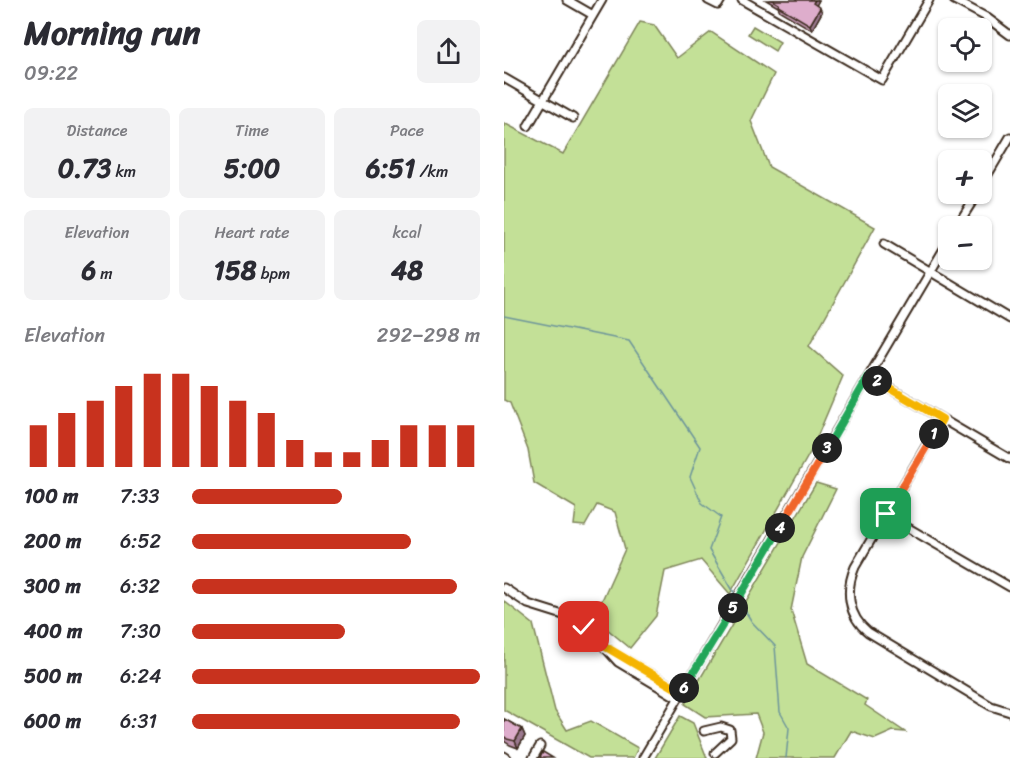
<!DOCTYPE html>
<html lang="en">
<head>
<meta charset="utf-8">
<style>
	body { margin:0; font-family:Sriracha,sans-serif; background:#f2f2f3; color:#2b2b33; height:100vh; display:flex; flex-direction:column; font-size:22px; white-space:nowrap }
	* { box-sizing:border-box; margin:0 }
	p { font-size:20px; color:#7c7c81 }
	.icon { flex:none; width:33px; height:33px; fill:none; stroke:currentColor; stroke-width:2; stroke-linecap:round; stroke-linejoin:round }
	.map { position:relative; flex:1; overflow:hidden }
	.drawer { display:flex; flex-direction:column; background:#fff; width:504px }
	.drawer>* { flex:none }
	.controls { position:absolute; left:434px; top:18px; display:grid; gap:12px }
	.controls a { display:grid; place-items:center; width:54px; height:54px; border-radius:9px; background:#fff; box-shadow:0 2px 4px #0004; font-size:30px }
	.pin { position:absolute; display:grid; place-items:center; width:51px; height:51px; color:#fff; margin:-26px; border-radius:12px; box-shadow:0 3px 9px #0006 }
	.km { position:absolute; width:30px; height:30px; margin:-15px; border-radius:50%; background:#222; color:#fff; font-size:16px; line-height:30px; text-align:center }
	.round { display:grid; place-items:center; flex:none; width:63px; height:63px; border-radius:9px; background:#f2f2f3 }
	.headline { display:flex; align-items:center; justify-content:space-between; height:102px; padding:0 24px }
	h1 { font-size:33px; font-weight:700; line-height:45px }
	.stats { display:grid; grid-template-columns:repeat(3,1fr); gap:9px; height:102px; padding:6px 24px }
	.stats div { display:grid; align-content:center; border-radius:9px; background:#f2f2f3; text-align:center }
	.stats b { font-size:26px; font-weight:700 }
	.stats small { font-size:16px; font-weight:400 }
	.stats p { font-size:16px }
	.chart { height:168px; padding:12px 24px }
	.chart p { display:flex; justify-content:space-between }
	.chart svg { width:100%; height:108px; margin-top:6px; stroke:#c8321e; stroke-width:6 }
	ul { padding:0 24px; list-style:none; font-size:20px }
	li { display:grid; grid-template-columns:96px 72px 1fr; align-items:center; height:45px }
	li i { height:15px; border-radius:8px; background:#c8321e }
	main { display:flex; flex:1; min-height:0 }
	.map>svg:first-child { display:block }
</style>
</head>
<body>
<main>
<section class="drawer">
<div class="headline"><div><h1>Morning run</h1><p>09:22</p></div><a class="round"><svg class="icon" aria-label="share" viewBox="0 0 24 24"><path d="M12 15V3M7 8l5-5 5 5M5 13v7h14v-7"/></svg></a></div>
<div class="stats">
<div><p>Distance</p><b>0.73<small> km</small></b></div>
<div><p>Time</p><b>5:00</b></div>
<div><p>Pace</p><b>6:51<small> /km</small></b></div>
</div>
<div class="stats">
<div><p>Elevation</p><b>6<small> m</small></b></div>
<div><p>Heart rate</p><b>158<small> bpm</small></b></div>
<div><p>kcal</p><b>48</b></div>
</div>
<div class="chart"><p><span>Elevation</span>292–298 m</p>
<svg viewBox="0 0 160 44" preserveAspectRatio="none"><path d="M5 44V27M15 44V22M25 44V17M35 44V11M45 44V6M55 44V6M65 44V11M75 44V17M85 44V22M95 44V33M105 44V38M115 44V38M125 44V33M135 44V27M145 44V27M155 44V27"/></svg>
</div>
<ul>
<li><b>100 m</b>7:33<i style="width:52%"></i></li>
<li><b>200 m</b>6:52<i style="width:76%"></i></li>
<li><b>300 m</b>6:32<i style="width:92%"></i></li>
<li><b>400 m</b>7:30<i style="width:53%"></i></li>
<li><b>500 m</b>6:24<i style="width:100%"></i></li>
<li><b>600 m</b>6:31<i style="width:93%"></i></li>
</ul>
</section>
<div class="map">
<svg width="506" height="758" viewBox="0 0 506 758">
	<rect width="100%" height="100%" fill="#fff"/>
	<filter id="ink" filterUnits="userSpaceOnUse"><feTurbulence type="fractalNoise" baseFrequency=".0167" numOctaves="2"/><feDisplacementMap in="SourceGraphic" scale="12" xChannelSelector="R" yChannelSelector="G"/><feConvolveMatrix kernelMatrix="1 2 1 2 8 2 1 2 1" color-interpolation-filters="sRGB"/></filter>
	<g filter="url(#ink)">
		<path fill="#c3e097" stroke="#7f855a" stroke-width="1.5" d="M136,22L150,25L173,58L207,32L270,74L247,121L265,167L371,227L305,346L339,376L308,449L226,594L197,560L161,571L152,616L126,648L90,618L121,549L111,512L93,505L81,526L70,525L72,508L30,483L24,450L6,403L0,400V123L59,154Z
			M249,26L276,42L271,51L244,34Z
			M312,483L332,489L298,557L287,610L303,664L363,700L361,705L401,732L389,731L371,739L347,731L331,758H252L259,732L252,714L201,717L181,704Z
			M0,601L29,624L51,711L63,730L87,721L134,748L129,758H85L0,710Z
			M176,716L189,723L203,758H151Z"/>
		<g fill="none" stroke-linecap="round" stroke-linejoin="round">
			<path stroke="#6d959a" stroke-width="1.5" d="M0,316L125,341L196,447L186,477L198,503L217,517L205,550L231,594
				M237,604L248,622L271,646L276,712L285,728L282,758"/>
			<g stroke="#3b2a1e" stroke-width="11">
				<path id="minor" d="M63,0L89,15
					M204,0L214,5L217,0
					M238,0L378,80L425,0
					M450,0L482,17L506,35
					M0,78L69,118
					M24,126L98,0
					M477,186L506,137
					M453,226L473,194
					M380,244L506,319
					M365,376L506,459
					M438,419L351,567C341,590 344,616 364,632L487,706L506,712
					M382,515L506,587
					M0,588L24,604L59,615L72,621L87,632L114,662L174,698
					M103,649L178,692
					M200,731L217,727L226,730L227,738L211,753
					M0,756L3,758
					M29,758L36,746
					M139,758L444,242"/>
			</g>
			<use href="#minor" stroke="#fff" stroke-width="7"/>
		</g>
		<path fill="#bf95af" stroke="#3b2a1e" stroke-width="1.5" d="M262,0H315L312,5L318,12L308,30L276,11L274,7Z
			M0,719L18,729L21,736L14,748L6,745L0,741Z"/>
		<path fill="#9b798f" stroke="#3b2a1e" stroke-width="1.5" d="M311,0H315L311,8L309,3Z
			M316,8L318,12L308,30L306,25Z
			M18,729L21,736L14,748L11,741Z"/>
		<path fill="#deadcc" stroke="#3b2a1e" stroke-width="1.5" d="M268,0H311L309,3L316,8L306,25L274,6L275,4Z
			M0,719L18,729L11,741L3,739L0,736Z
			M39,752L49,758H36Z"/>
	</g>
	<g fill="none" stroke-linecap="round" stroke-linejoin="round" filter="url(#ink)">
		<g stroke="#fff" stroke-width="12">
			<path id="split-1" d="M382,514L430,434"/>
		</g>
		<g stroke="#fff" stroke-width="12">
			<path id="split-2" d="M373,381L438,419L430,434"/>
		</g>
		<g stroke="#fff" stroke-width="12">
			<path id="split-3" d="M323,448L365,376L373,381"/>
		</g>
		<g stroke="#fff" stroke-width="12">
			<path id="split-4" d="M276,528L323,448"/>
		</g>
		<g stroke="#fff" stroke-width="12">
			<path id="split-5" d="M229,608L276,528"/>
		</g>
		<g stroke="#fff" stroke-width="12">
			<path id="split-6" d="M180,688L229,608"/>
		</g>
		<g stroke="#fff" stroke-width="12">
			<path id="split-7" d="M102,647L178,692L180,688"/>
		</g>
		<g stroke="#fff" stroke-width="12">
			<path id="split-8" d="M80,627L102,647"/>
		</g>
		<use href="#split-1" stroke="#f0652b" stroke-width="8"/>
		<use href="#split-2" stroke="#f5b400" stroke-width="8"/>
		<use href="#split-3" stroke="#22a559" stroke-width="8"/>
		<use href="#split-4" stroke="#f0652b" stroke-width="8"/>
		<use href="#split-5" stroke="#22a559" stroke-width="8"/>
		<use href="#split-6" stroke="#22a559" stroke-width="8"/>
		<use href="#split-7" stroke="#f5b400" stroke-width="8"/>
		<use href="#split-8" stroke="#f5b400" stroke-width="8"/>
	</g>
</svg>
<div class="controls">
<a><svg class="icon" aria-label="locate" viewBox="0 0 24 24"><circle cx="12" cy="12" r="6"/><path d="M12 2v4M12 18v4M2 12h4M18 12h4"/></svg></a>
<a><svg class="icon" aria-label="layers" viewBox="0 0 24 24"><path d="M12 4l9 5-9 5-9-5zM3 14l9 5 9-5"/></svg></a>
<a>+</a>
<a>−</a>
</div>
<div class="pin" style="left:382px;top:514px;background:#1e9e55"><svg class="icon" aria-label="arrive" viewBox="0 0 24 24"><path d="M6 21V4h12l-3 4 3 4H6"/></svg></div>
<div class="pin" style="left:80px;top:627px;background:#d93025"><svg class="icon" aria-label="check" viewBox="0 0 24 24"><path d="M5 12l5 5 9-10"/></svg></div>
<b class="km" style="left:430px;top:434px">1</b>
<b class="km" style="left:373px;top:381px">2</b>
<b class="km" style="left:323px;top:448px">3</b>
<b class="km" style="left:276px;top:528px">4</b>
<b class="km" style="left:229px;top:608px">5</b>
<b class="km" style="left:180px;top:688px">6</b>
</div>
</main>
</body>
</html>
